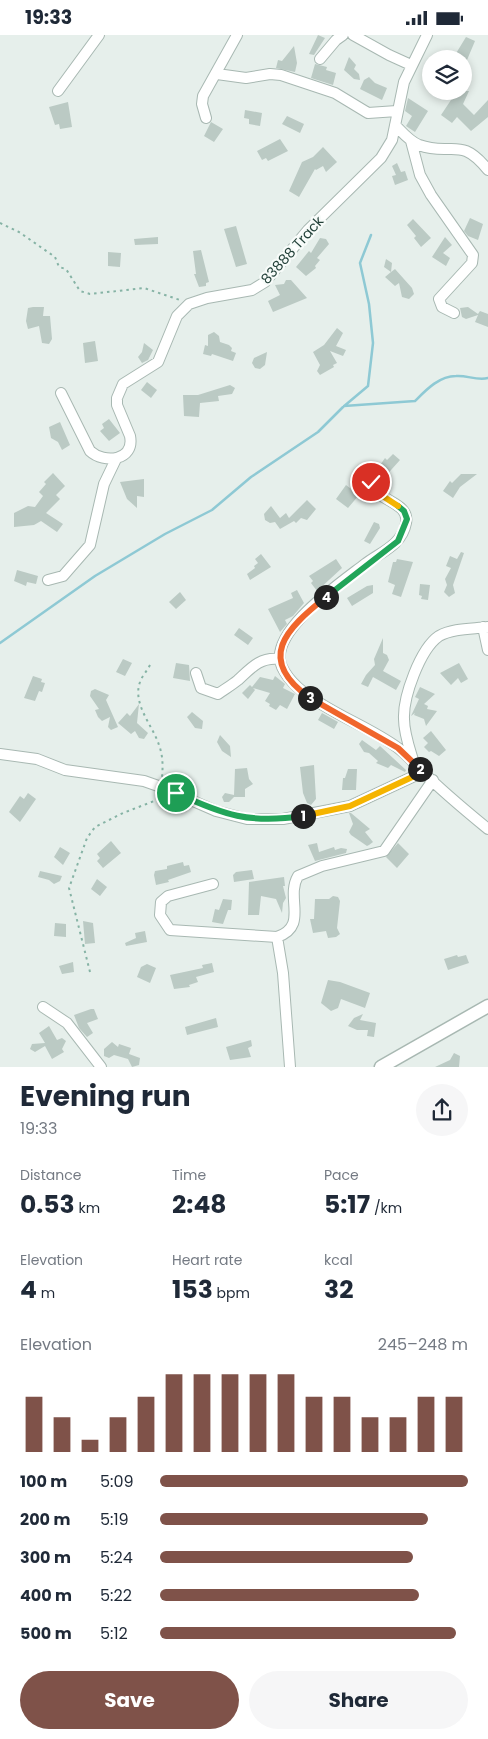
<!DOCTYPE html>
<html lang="en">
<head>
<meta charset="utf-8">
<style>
	body { margin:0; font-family:Poppins,sans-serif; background:#f6f6f7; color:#1f2937; height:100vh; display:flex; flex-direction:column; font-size:19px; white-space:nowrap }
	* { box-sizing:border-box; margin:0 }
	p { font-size:16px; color:#747a83 }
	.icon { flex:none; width:28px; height:28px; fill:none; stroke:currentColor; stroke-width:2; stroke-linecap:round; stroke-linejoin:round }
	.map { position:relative; height:1032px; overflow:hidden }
	.details { display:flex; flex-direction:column; background:#fff; flex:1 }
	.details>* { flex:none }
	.fabs { position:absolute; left:422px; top:15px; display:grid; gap:10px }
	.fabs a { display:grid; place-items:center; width:50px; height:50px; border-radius:50%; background:#fff; box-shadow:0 2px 8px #0003; font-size:25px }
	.pin { position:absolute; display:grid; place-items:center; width:42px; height:42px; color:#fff; margin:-21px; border:2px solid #fff; border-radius:50%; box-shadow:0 1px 5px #0007 }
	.km { position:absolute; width:25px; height:25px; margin:-12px; border-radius:50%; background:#222; color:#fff; font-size:14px; line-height:25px; text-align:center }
	.round { display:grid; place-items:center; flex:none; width:52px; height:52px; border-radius:26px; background:#f6f6f7 }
	.overview { display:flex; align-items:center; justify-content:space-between; height:85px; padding:0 20px }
	h1 { font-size:28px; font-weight:700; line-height:38px }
	.figures { display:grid; grid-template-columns:repeat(3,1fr); gap:8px; height:85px; padding:5px 20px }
	.figures div { display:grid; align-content:center }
	.figures b { font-size:25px; font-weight:700 }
	.figures small { font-size:14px; font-weight:400 }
	.figures p { font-size:14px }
	.chart { height:140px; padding:10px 20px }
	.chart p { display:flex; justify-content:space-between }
	.chart svg { width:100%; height:90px; margin-top:5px; stroke:#7f5249; stroke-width:6 }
	.button { display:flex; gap:10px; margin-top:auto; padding:10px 20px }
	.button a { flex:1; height:58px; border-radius:30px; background:#7f5249; color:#fff; font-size:20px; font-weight:700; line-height:58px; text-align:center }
	.button a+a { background:#f6f6f7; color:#1f2937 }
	ul { padding:0 20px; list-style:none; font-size:16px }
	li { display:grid; grid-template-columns:80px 60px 1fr; align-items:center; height:38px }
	li i { height:12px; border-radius:6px; background:#7f5249 }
	.status { display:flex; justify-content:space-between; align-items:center; height:35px; padding:0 25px; background:#fff; direction:ltr }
	.status svg { height:14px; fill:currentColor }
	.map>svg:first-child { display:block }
</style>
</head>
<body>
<div class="status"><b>19:33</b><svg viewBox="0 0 49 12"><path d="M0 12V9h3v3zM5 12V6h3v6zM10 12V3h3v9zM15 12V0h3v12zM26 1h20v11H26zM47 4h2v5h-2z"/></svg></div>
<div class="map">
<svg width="488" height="1032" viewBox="0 0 488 1032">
	<rect width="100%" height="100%" fill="#e6efeb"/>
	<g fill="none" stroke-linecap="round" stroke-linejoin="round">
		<path stroke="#8ec9d4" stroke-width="2.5" d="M344,371L415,366C426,355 439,341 456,341C467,340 477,346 488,343
			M0,608L95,541L165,499L212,475L251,442L318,397L343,372L368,351L373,308L369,269L360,228L371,200"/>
	</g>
	<path fill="#bbcac4" d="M318,0L325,3L314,20L309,19Z
		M466,2L475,6L467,25L455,20Z
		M294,11L297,28L295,37L276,33L278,25L282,26Z
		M349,22L356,30L354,34L359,39L360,45L354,44L344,35Z
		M315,29L327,32L326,35L336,38L333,50L311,43Z
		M369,42L375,48L387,53L382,65L360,54L364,45Z
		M457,56H469L463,69L474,80L488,65V82L471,96L457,82L452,88L441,80Z
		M408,63L428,76L415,97L406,91L412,81L405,76Z
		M68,67L72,92L60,94L59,89L55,90L49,72Z
		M245,75L262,78L260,91L249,89V84L244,83Z
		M287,81L304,89L300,98L282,89Z
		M211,87L223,94L214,107L204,101Z
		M280,104L288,116L268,126L266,123L262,125L257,116Z
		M323,112L337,127L326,137L323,131L316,135L315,134L299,162L289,156L302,127L313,122Z
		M397,128L401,137L405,136L408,145L395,150L392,141L396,140L392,131Z
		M470,183L483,189L478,205L468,201L464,196Z
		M413,184L431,203L421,212L414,203L416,201L407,190Z
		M236,191L247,229L236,232L224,194Z
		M158,202V209L135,210L134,204Z
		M445,202L452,210L443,218L450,223L446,231L432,222Z
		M320,203L326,204L329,209L317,223L320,225L315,231L316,233L306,241L296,232L309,216L311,218Z
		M201,215L209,247L206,248V251L199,252L194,239H196L193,216Z
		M108,217L121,218L120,232L108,231Z
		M386,224L392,228L391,237L395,234L412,253L414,259L409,264L402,262L399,248L395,251L385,242L391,237L384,232Z
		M286,245H291L307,263L273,277L268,266L280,260L275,250L284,249Z
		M33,272H44L43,281H50L52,304L49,309L42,308L39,291L28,294L26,286L28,273Z
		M468,272L478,279L480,276L488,279V292L475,287L478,280L466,284L462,282L460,273Z
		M337,293L343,298L336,311L346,315L343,321L330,316L337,328L333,330L334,332L320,340L317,336L320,330L313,317L324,310Z
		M214,297L219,301L220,307L229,310L232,313L231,316L236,318L233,326L212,319L211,321L203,319L205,310L208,311V300Z
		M95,306L98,326L85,328L83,308Z
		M144,308L153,315L148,325L142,328L138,322L142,317Z
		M267,317L265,330L260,334L255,333L252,328L254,323Z
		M147,347L157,355L151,363L141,355Z
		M230,350L235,353L232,359L218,361L219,366L200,368L199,382L184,381L183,360H198Z
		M109,384L120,398L109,406L100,396L104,393L102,389Z
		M60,387L70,410L62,415L58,407L51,403L49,392Z
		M393,419L400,425L383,444L376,436L385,423L387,425Z
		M53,438L65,451L56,460L60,464L46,478L63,489L57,497L41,486L34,490L14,492V478L28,471L35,472L43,461L39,457L46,449L44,447Z
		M461,439H477L460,452L453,463L443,456L450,446L452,448Z
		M144,444V462L137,461V473L127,464L120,447Z
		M346,450L359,460L348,473L336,464Z
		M307,465L316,474L307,485L301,483L296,488L294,486L280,494L275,487L270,488L265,485L264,479L271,471L280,483L286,478L289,483Z
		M374,487L379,489L380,493L370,509L364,506Z
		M461,517L464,518L453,550L455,558L449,562L444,557L447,550L445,544L451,533L446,531L450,521L457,524Z
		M261,519L271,532L250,545L247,539L255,533L254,531L258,528L255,524Z
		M336,524L342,533L317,556L311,548L313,546L309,541Z
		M397,524L413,527L401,562L392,559L395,550L388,547L393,527H396Z
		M17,535L38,541L36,549L27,547L26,551L14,546Z
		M420,549L430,550L428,565L421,564L422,561L419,560Z
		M373,550V558L352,571L347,563L367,551Z
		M297,555L304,568L293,581L285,585L287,589L280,597L268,574L293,563L291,558Z
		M180,557L186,565L176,574L169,567Z
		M239,593L253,603L248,610L234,600Z
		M383,603V618L387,620L389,625L383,636L401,646L396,655L373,642L368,652L361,649L366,640L375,630L374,624Z
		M123,624L132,628L125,641L116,637Z
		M176,628L189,630L190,646L173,643Z
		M459,628L468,644L461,648L458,643L451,650L440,638Z
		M33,641L42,644L41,647L45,648L42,657L39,656L35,666L24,663Z
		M275,641L285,649L283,653L295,659L287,674L280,670L276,675L269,671L270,669L265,666L270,658L253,653L255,655L248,664L242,658L250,650L252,652L260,642L273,645Z
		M420,652L435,659L424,669L428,671L427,674L437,676L426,691L424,684L414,680L415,678L411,681L419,664L415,662Z
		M95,654L109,660L106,665L118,692L111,695L108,692L110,682L102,686L98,682L95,675L99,674L90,661L91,656Z
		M139,669L137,688L148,698L144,704L139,703L135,696L131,699L118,688L127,678L130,681Z
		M192,677L203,686L202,694L195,693L187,682Z
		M322,678L338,687L334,694L318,685Z
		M431,696L446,715L439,721L431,716L429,717L424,712L428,708L423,703Z
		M220,700L230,711L231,722L222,716L217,707Z
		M362,705L376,715L380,711L406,735L405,737L391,730L388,733L376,728L378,726L369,718L364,717L359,709Z
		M314,730L316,764L311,770L307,768L303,758L300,732Z
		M247,733L249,744L253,749L245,754V762H234L229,767H224L222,762L225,758L234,760L235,734Z
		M348,734H357L356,755H342L343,743H345Z
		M28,758L36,764L20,787L9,777L20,761L24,764Z
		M349,778H351L370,794L365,797L373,807L369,810L367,811L351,800L349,797L353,789Z
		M111,806L121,818L103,833L97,826L100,823L97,819Z
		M317,808L319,817L334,812L335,815L341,813L347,814L346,818L315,826L308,810Z
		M398,808L409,819L397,833L386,822Z
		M60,812L70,818L63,830L54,822Z
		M183,827L184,831L189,830L191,837L168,845L169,847L156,850L154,840L155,836L167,834V831Z
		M252,835L254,844L234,847L233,840L236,837Z
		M40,836L62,841L60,846L54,849L49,845L38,842Z
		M284,842L285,851H283L286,863L283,868L282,878L276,864L261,861L259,880H248L249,847Z
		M97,844L107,852L100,861L91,854Z
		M333,861L338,862L340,866L337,893L340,899L336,902L328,903L326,896L313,898L310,884H314L315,864H329Z
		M223,864L232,865L231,875H228L223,889L212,887L215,874L219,875Z
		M83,886L93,888L95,908L85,909Z
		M55,888L66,889V902L54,901Z
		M145,896L147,907L126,911L125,908L136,903L135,898Z
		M457,920L458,922L466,920L469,928L448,935L444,924Z
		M73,927L74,937L62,939L59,931Z
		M212,928L214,937L196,942L198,947L189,950L190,952L174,954L170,940L203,933L202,930Z
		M147,929L156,933L150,948L137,942L141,932Z
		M328,945L340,947L370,958L365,973L341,964L338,973L331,976L321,968Z
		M91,974H94L98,984L87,988L93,998L87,1002L79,993L74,980Z
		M363,979L360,985L376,988L374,1002L367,1001L368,995H357L348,991L354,983Z
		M216,983L218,992L187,1000L185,992Z
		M49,991L57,1005L62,1003L66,1006L62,1014L64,1017L52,1024L45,1011L35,1017L30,1014L32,1009L45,1008L39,998Z
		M251,1005L252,1011L248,1013L251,1022L230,1025L226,1012Z
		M112,1007L118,1012L119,1009L131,1013L129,1019L140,1023L139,1030L132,1032L128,1024L114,1020L109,1023L104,1021V1014Z
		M454,1018L460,1021L459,1032H435L450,1025Z"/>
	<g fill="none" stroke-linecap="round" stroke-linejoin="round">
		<g stroke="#a8b8b2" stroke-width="12">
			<path id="minor" d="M353,0L389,20L411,30
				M320,24L336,5L343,0
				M217,39L246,43L270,39L281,40L335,58L368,78L397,76
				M58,56L99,0
				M206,83L202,69L203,61L237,0
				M395,90C402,97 409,106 419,110C452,122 460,100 488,135
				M411,106L420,140L431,160L473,220L472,228L439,264L442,272L454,278
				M61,358L90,416C104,429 135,426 130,401L117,370V363L123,349L158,327L177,281L189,269L207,263L252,255L265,247L308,195L381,123L392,105L404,47L427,0
				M371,441C365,466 411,464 406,488C402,510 381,517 365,529C342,547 266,598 282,632C290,649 307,661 323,670C347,685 375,696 398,713C408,720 414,729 423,737C443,757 466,776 488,794
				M48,545L63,541L90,510L104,449L116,424
				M483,592L488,615
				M196,638L201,653L218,659C225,654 232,650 238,645C251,633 260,622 279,624
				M0,719L37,724L65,735L144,746L161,752L216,776L247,784H283L350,771L423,737
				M413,725C409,712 404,698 404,684C403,662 420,614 439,601C453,593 473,594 488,592
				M213,849L168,861L161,867L160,880L170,895L277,902C309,891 285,863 298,841L322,831L384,816L433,745
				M277,902L283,938L290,1032
				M43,972L67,988L101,1032"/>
		</g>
		<g stroke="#a8b8b2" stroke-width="15">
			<path id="tertiary" d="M381,1032L488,971"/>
		</g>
		<path stroke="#86b3a5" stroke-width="2" stroke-dasharray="2.5 4" stroke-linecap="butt" d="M0,188L19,197L55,222L59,232L66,234L80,256L90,259L144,253L180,265
			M150,630C147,636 142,641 140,647C132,669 153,691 159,710C163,721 163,731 162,742
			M90,937L69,853L87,803L95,792L123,778L162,763"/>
		<use href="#minor" stroke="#fff" stroke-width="10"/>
		<use href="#tertiary" stroke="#fff" stroke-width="12"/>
	</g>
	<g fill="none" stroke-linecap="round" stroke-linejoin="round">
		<g stroke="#fff" stroke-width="10">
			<path id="split-1" d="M176,758C224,780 249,789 303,781"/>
		</g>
		<g stroke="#fff" stroke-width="10">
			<path id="split-2" d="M303,781L350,771L423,737L420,734"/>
		</g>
		<g stroke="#fff" stroke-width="10">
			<path id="split-3" d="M310,663L398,713L420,734"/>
		</g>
		<g stroke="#fff" stroke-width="10">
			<path id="split-4" d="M310,663C255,624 286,594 326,562"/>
		</g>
		<g stroke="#fff" stroke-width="10">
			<path id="split-5" d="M326,562L398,506L407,484L404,476L398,471"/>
		</g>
		<g stroke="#fff" stroke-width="10">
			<path id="split-6" d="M371,447L375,456L398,471"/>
		</g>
		<use href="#split-1" stroke="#22a559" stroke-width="6"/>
		<use href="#split-2" stroke="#f5b400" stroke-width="6"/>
		<use href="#split-3" stroke="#f0652b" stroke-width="6"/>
		<use href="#split-4" stroke="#f0652b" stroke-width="6"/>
		<use href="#split-5" stroke="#22a559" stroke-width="6"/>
		<use href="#split-6" stroke="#f5b400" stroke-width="6"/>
	</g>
	<g text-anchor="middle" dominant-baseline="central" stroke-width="4.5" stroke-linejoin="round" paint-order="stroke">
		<g font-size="14" fill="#24423a" stroke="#f7fbf9">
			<text transform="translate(292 215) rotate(-48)">83888 Track</text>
		</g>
	</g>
</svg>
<div class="fabs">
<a><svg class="icon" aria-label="layers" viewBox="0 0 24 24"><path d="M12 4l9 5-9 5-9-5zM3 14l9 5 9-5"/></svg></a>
</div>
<div class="pin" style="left:176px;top:758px;background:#1e9e55"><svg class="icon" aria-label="arrive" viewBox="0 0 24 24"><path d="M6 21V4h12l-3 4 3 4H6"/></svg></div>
<div class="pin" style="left:371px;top:447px;background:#d93025"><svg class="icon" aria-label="check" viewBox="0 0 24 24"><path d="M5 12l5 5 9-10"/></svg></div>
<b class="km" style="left:303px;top:781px">1</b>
<b class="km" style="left:420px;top:734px">2</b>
<b class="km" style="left:310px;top:663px">3</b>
<b class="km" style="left:326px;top:562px">4</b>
</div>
<section class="details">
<div class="overview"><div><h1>Evening run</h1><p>19:33</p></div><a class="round"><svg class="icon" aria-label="share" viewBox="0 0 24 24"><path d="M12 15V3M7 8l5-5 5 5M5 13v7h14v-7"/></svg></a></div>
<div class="figures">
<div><p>Distance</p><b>0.53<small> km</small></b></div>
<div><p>Time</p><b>2:48</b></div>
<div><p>Pace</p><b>5:17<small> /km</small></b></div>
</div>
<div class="figures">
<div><p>Elevation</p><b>4<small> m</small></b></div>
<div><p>Heart rate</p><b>153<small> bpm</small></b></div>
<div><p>kcal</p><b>32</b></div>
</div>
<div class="chart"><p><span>Elevation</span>245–248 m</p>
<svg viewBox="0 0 160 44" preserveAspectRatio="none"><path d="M5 44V17M15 44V27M25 44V38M35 44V27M45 44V17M55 44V6M65 44V6M75 44V6M85 44V6M95 44V6M105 44V17M115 44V17M125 44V27M135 44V27M145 44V17M155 44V17"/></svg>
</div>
<ul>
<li><b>100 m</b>5:09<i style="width:100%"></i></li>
<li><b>200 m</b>5:19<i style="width:87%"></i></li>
<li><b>300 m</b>5:24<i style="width:82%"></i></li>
<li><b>400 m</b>5:22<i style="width:84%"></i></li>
<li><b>500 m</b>5:12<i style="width:96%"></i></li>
</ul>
<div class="button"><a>Save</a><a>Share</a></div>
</section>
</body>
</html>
